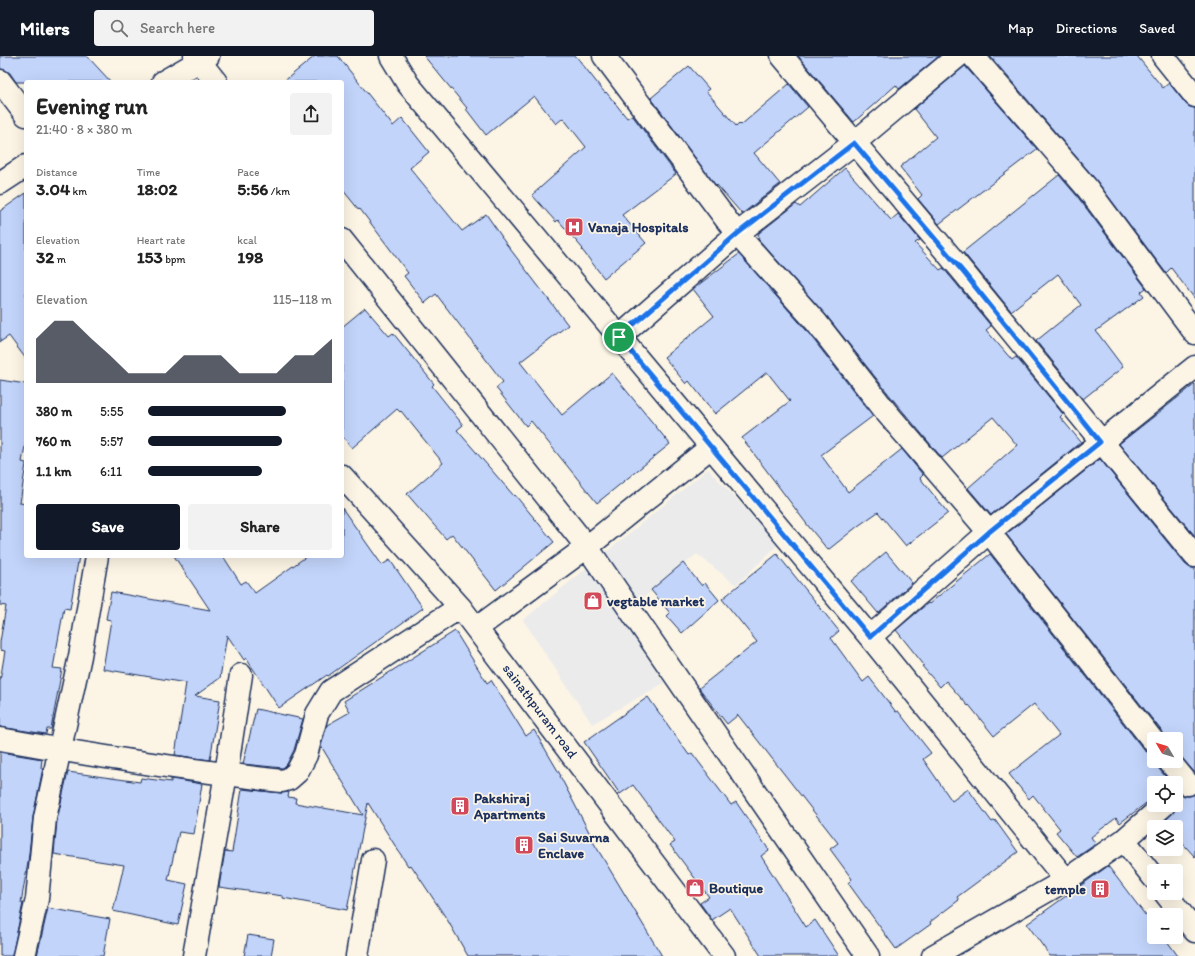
<!DOCTYPE html>
<html lang="en">
<head>
<meta charset="utf-8">
<style>
	body { margin:0; font-family:Itim,sans-serif; background:#f2f2f2; color:#222; height:100vh; display:flex; flex-direction:column; font-size:15px; white-space:nowrap }
	* { box-sizing:border-box; margin:0 }
	p { font-size:13px; color:#767676 }
	.icon { flex:none; width:22px; height:22px; fill:none; stroke:currentColor; stroke-width:2; stroke-linecap:round; stroke-linejoin:round }
	.map { position:relative; flex:1; overflow:hidden }
	.panel { position:absolute; left:24px; top:24px; width:320px; height:478px; display:flex; flex-direction:column; background:#fff; border-radius:4px; box-shadow:0 4px 16px #0002 }
	.panel>* { flex:none }
	.needle { width:26px; rotate:308deg }
	.fabs { position:absolute; left:1147px; top:676px; display:grid; gap:8px }
	.fabs a { display:grid; place-items:center; width:36px; height:36px; border-radius:4px; background:#fff; box-shadow:0 4px 16px #0002; font-size:20px }
	.pin { position:absolute; display:grid; place-items:center; width:34px; height:34px; color:#fff; margin:-17px; border:2px solid #fff; border-radius:50%; box-shadow:0 1px 4px #0007 }
	.round { display:grid; place-items:center; flex:none; width:42px; height:42px; border-radius:4px; background:#f2f2f2 }
	.summary { display:flex; align-items:center; justify-content:space-between; height:68px; padding:0 12px }
	h1 { font-size:22px; font-weight:700; line-height:30px }
	.stats { display:grid; grid-template-columns:repeat(3,1fr); gap:6px; height:68px; padding:4px 12px }
	.stats div { display:grid; align-content:center }
	.stats b { font-size:17px; font-weight:700 }
	.stats small { font-size:11px; font-weight:400 }
	.stats p { font-size:11px }
	.chart { height:112px; padding:8px 12px }
	.chart p { display:flex; justify-content:space-between }
	.chart svg { width:100%; height:72px; margin-top:4px; fill:#111827; opacity:.7 }
	.action { display:flex; gap:8px; margin-top:auto; padding:8px 12px }
	.action a { flex:1; height:46px; border-radius:4px; background:#111827; color:#fff; font-size:16px; font-weight:700; line-height:46px; text-align:center }
	.action a+a { background:#f2f2f2; color:#222 }
	ul { padding:0 12px; list-style:none; font-size:13px }
	li { display:grid; grid-template-columns:64px 48px 1fr; align-items:center; height:30px }
	li i { height:10px; border-radius:5px; background:#111827 }
	header { display:flex; align-items:center; gap:24px; box-sizing:border-box; height:56px; padding:0 20px; background:#111827; color:#fff }
	header strong { font-size:19px }
	nav { display:flex; gap:22px; margin-inline-start:auto; font-size:14px }
	.search { width:280px; height:36px; background:#f2f2f2; display:flex; align-items:center; gap:10px; box-sizing:border-box; padding:0 14px; border-radius:4px; color:#767676; font-size:15px }
	.map>svg:first-child { display:block }
</style>
</head>
<body>
<header>
<strong>Milers</strong>
<div class="search"><svg class="icon" aria-label="search" viewBox="0 0 24 24"><circle cx="10" cy="10" r="6"/><path d="M15 15l6 6"/></svg>Search here</div>
<nav><a>Map</a><a>Directions</a><a>Saved</a></nav>
</header>
<div class="map">
<svg width="1195" height="900" viewBox="0 0 1195 900">
	<rect width="100%" height="100%" fill="#fcf5e5"/>
	<filter id="ink" filterUnits="userSpaceOnUse"><feTurbulence type="fractalNoise" baseFrequency=".025" numOctaves="2"/><feDisplacementMap in="SourceGraphic" scale="8" xChannelSelector="R" yChannelSelector="G"/><feConvolveMatrix kernelMatrix="1 2 1 2 8 2 1 2 1" color-interpolation-filters="sRGB"/></filter>
	<g filter="url(#ink)">
		<path fill="#ebebeb" d="M708,413L779,488L736,529L697,498L621,560L664,627L592,668L523,564Z"/>
		<path fill="#c2d4fa" stroke="#1b2f5e" d="M0,0H87L111,26H16L10,17L5,14L0,13Z
			M315,0H338L393,70L402,62L429,96L410,112L462,175L486,158L502,181H501L568,269L520,306L562,359L612,317L670,388L597,447L531,365L526,370L496,332L503,326L436,238L425,247L404,220L408,217L360,153L359,154L342,133V26H283Z
			M424,0H576L605,37L606,36L627,62L632,59L676,118L622,159L646,187L604,222L582,194L583,193L558,164L556,166L532,139L586,91L563,62L556,68L534,40L486,79L466,53L467,52Z
			M798,0H939L899,33L896,29L854,66Z
			M990,0H1137L1163,32L1169,27L1186,48L1190,51L1195,52V243L1171,212L1166,217L1096,124Z
			M689,10L709,33L706,35L736,70L739,67L741,69L789,28L808,51L754,97L780,128L742,158L717,129L716,130L651,42Z
			M965,10L1037,93L939,168L918,143L922,139L900,111L936,81L914,53Z
			M845,112L891,164L898,158L920,184L915,187L940,214L943,212L954,225L991,270L986,274L1012,304L1016,301L1063,358L1060,361L1081,386L991,459L968,432L1017,389L993,361L942,402L895,346L825,258L758,183L760,182L758,179L759,177L796,148L800,151Z
			M1059,119L1077,140L1146,232L1141,236L1144,240L1096,275L1123,311L1083,343L1036,285L1081,249L1058,218L1011,255L963,196Z
			M26,137V303L9,280L0,286V155Z
			M739,198L806,274L873,360L821,399L848,436L902,393L923,419L920,422L948,457L906,490L878,456L858,470L828,494L809,471L742,382L790,345L767,316L715,358L689,325L686,328L664,301L714,260L693,233Z
			M365,252L389,280L393,277L434,328L432,330L463,369L457,374L514,440L515,439L554,486L496,534L452,478L446,483L407,438L443,407L401,355L400,356L397,353L352,392L342,380V271Z
			M0,324L26,328V385L22,406L26,407V408L20,447L26,448V500H79L70,553L64,552L53,612L62,613L51,673H47L46,678L0,671V625L5,595L0,594V586L6,550L0,549Z
			M1195,328V480L1119,388Z
			M1100,403L1185,508L1190,512H1195V717L1176,695V683H1166L1164,678L1006,478Z
			M342,452L382,509L390,504L423,552L328,620L327,619L279,652L246,602L244,604L227,579L220,622L195,640L220,644L210,704L175,699L186,627L103,613L111,564L106,563L111,536L210,554L174,500H223L241,528L246,525L255,537L307,500H342Z
			M886,496L912,527L878,557L851,525Z
			M777,498L839,575L831,582L863,626L869,621L896,656L898,655L931,697L923,703L952,745L968,733L992,766L995,764L1018,796L957,841L959,844L930,866L931,868L896,893L848,827L852,823L830,793L838,787L738,659L727,668L699,632L757,586L722,543Z
			M990,498L1144,694L1149,697L1154,698V705H1157L1159,713L1171,727H1154V741L1120,767L1116,762L1091,781L1095,787L1093,790L1077,801L1056,776L1060,773L1033,739L1029,743L1009,718L1059,679L1034,648L994,680L969,649L968,650L946,625L940,631L922,610L924,609L896,574L928,547L929,548Z
			M683,507L702,530L705,527L719,544L682,577L667,560L670,557L651,534Z
			M455,575L487,627L491,624L526,680L534,674L561,720H560L590,778L589,779L662,900H468L448,865L411,809L408,810L368,747L347,854L283,842V840L219,831L225,795L232,796L242,733L281,737L289,736L288,741L296,742L295,747L363,759L321,690L327,669L350,656L344,645Z
			M648,641L689,699L692,697L731,749L736,746L769,794L761,800L806,871L815,864L839,900H761L730,852L712,864L700,847L709,841L670,789L675,786L633,729L620,738L584,686Z
			M256,653L303,663L294,694L287,708L283,712L243,708Z
			M0,696L42,703L41,712H43L33,761L28,806L21,847H23L12,900H0Z
			M68,716L140,726L141,722L171,726V723L202,728L194,778L179,776L168,824L187,828L178,869L113,855L124,809L54,798L57,764Z
			M1176,733L1184,740H1190L1195,738V801L1176,780V771H1168L1164,766L1176,753Z
			M1108,810L1146,860L1154,854V881H1164L1178,900H1050L1027,868Z
			M48,852L110,863L103,900H37Z
			M248,879L274,883L271,900H244Z"/>
		<g fill="none" stroke-linecap="round" stroke-linejoin="round">
			<g stroke="#1b2f5e" stroke-width="25">
				<path id="minor" d="M195,0L216,26
					M391,0L408,28L870,581L1066,824
					M604,0L737,178L816,266L887,357L989,476L1154,686
					M782,0L964,217L1195,500
					M973,0L1087,132L1195,277
					M1163,0L1195,40
					M0,25L26,59
					M163,26L208,0
					M0,127L26,110
					M342,184L587,491L868,900
					M619,281L737,178L854,87L958,0
					M342,420L460,551L724,900
					M477,572L587,491L711,391
					M870,581L989,476L1195,311
					M0,683C93,700 187,714 282,725L289,723L297,716L306,699L317,658L331,635L460,551
					M1169,705L1188,728
					M1124,784L1154,822
					M1165,837L1195,875
					M24,900L37,843L45,762L80,600L97,500
					M194,900L226,718L241,619
					M357,900L373,804
					M933,900L1066,824L1124,784L1164,749"/>
			</g>
			<use href="#minor" stroke="#fcf5e5" stroke-width="22"/>
		</g>
	</g>
	<g fill="none" stroke-linecap="round" stroke-linejoin="round" filter="url(#ink)">
		<g stroke="#fff" stroke-width="8">
			<path id="route" d="M854,87L964,217L1100,386L989,476L870,581L619,281L737,178Z"/>
		</g>
		<use href="#route" stroke="#1a73e8" stroke-width="5"/>
	</g>
	<defs>
		<g id="hospital-square" transform="scale(1)"><rect x="-9" y="-9" width="18" height="18" rx="4" fill="#d1495b" stroke="#fcf5e5"/><path d="M-5-5h3v3.5h4V-5h3V5h-3V1.5h-4V5h-3Z" fill="#fff"/></g>
		<g id="shop-square" transform="scale(1)"><rect x="-9" y="-9" width="18" height="18" rx="4" fill="#d1495b" stroke="#fcf5e5"/><path d="M-5-2.5h2.3a2.7 3.5 0 0 1 5.4 0H5L5.5 6h-11ZM-1.5-2.5h3a1.5 2.3 0 0 0-3 0Z" fill="#fff"/></g>
		<g id="building-square" transform="scale(1)"><rect x="-9" y="-9" width="18" height="18" rx="4" fill="#d1495b" stroke="#fcf5e5"/><path d="M-4-6H4V6H1V3H-1V6H-4ZM-2.5-4.3h1.7v1.8h-1.7ZM.8-4.3h1.7v1.8H.8ZM-2.5-1h1.7V.8h-1.7ZM.8-1h1.7V.8H.8Z" fill="#fff"/></g>
	</defs>
	<g fill-rule="evenodd">
		<use href="#hospital-square" x="574" y="171"/>
		<use href="#shop-square" x="593" y="545"/>
		<use href="#building-square" x="460" y="750"/>
		<use href="#building-square" x="524" y="789"/>
		<use href="#shop-square" x="695" y="832"/>
		<use href="#building-square" x="1100" y="833"/>
	</g>
	<g text-anchor="middle" dominant-baseline="central" stroke-width="3.5" stroke-linejoin="round" paint-order="stroke">
		<g font-size="14" font-weight="bold" fill="#1b2f5e" stroke="#fcf5e5" text-anchor="start">
			<text x="588" y="171">Vanaja Hospitals</text>
			<text x="607" y="545">vegtable market</text>
			<text x="474" y="742">Pakshiraj<tspan x="474" dy="16">Apartments</tspan></text>
			<text x="538" y="781">Sai Suvarna<tspan x="538" dy="16">Enclave</tspan></text>
			<text x="709" y="832">Boutique</text>
			<text x="1086" y="833" text-anchor="end">temple</text>
		</g>
		<g font-size="14" fill="#1b2f5e" stroke="#fcf5e5">
			<text transform="translate(540 655) rotate(53)">sainathpuram road</text>
		</g>
	</g>
</svg>
<div class="fabs">
<a><svg class="needle" viewBox="-14 -14 28 28"><path d="M0-13l5 13h-10z" fill="#e53935"/><path d="M0 13l5-13h-10z" fill="#767676"/></svg></a>
<a><svg class="icon" aria-label="locate" viewBox="0 0 24 24"><circle cx="12" cy="12" r="6"/><path d="M12 2v4M12 18v4M2 12h4M18 12h4"/></svg></a>
<a><svg class="icon" aria-label="layers" viewBox="0 0 24 24"><path d="M12 4l9 5-9 5-9-5zM3 14l9 5 9-5"/></svg></a>
<a>+</a>
<a>−</a>
</div>
<div class="pin" style="left:619px;top:281px;background:#1e9e55"><svg class="icon" aria-label="arrive" viewBox="0 0 24 24"><path d="M6 21V4h12l-3 4 3 4H6"/></svg></div>
<section class="panel">
<div class="summary"><div><h1>Evening run</h1><p>21:40 · 8 × 380 m</p></div><a class="round"><svg class="icon" aria-label="share" viewBox="0 0 24 24"><path d="M12 15V3M7 8l5-5 5 5M5 13v7h14v-7"/></svg></a></div>
<div class="stats">
<div><p>Distance</p><b>3.04<small> km</small></b></div>
<div><p>Time</p><b>18:02</b></div>
<div><p>Pace</p><b>5:56<small> /km</small></b></div>
</div>
<div class="stats">
<div><p>Elevation</p><b>32<small> m</small></b></div>
<div><p>Heart rate</p><b>153<small> bpm</small></b></div>
<div><p>kcal</p><b>198</b></div>
</div>
<div class="chart"><p><span>Elevation</span>115–118 m</p>
<svg viewBox="0 0 160 44" preserveAspectRatio="none"><path d="M0 44V17L10 6L20 6L30 17L40 27L50 38L60 38L70 38L80 27L90 27L100 27L110 38L120 38L130 38L140 27L150 27L160 17V44z"/></svg>
</div>
<ul>
<li><b>380 m</b>5:55<i style="width:75%"></i></li>
<li><b>760 m</b>5:57<i style="width:73%"></i></li>
<li><b>1.1 km</b>6:11<i style="width:62%"></i></li>
</ul>
<div class="action"><a>Save</a><a>Share</a></div>
</section>
</div>
</body>
</html>
